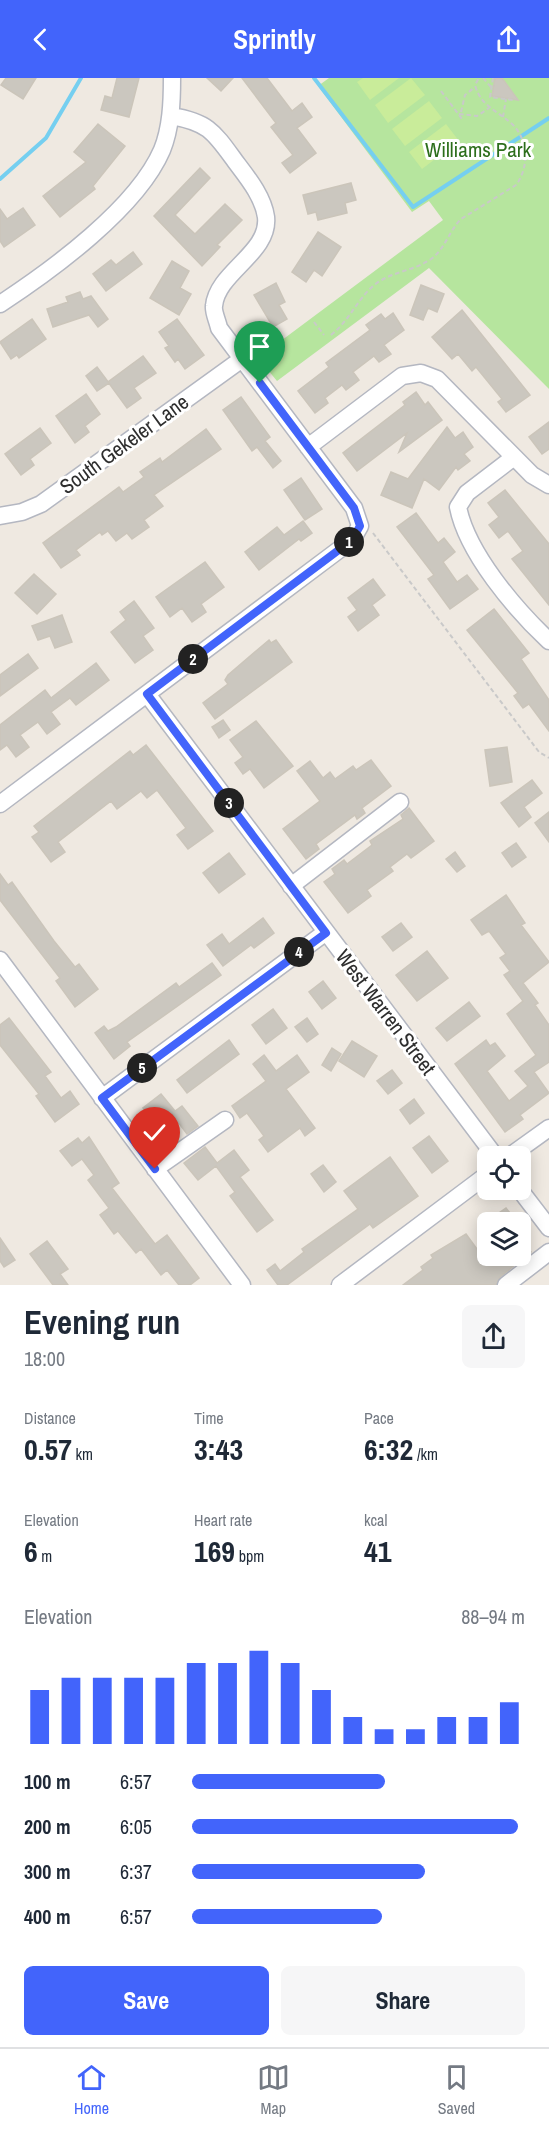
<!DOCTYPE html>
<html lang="en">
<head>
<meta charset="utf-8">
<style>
	body { margin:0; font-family:"Archivo Narrow",sans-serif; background:#f6f6f7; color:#1f2937; height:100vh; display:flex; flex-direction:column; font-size:22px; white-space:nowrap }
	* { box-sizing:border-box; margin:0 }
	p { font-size:20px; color:#747a83 }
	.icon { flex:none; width:33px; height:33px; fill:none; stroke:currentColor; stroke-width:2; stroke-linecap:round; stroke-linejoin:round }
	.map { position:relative; height:1207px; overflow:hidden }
	.panel { display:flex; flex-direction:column; background:#fff; flex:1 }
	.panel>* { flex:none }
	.controls { position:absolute; left:477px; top:1068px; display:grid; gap:12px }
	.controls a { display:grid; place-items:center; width:54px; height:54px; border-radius:9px; background:#fff; box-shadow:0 3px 15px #0003; font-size:30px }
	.pin { position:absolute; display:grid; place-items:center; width:51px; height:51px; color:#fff; margin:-62px -26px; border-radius:50% 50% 50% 0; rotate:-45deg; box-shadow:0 0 6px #0007 }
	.pin .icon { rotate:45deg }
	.km { position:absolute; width:30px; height:30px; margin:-15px; border-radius:50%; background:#222; color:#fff; font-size:16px; line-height:30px; text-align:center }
	.round { display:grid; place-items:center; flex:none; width:63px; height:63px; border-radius:9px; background:#f6f6f7 }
	.head { display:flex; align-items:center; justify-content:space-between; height:102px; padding:0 24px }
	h1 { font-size:33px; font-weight:700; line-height:45px }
	.figures { display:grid; grid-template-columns:repeat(3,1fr); gap:9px; height:102px; padding:6px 24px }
	.figures div { display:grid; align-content:center }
	.figures b { font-size:30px; font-weight:700 }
	.figures small { font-size:16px; font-weight:400 }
	.figures p { font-size:16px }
	.chart { height:168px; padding:12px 24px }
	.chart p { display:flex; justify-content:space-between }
	.chart svg { width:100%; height:108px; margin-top:6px; stroke:#4264fb; stroke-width:6 }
	.primary-button { display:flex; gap:12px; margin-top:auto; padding:12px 24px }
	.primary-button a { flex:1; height:69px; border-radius:9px; background:#4264fb; color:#fff; font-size:24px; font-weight:700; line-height:69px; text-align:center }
	.primary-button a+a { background:#f6f6f7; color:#1f2937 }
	ul { padding:0 24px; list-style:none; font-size:20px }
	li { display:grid; grid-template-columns:96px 72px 1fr; align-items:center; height:45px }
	li i { height:15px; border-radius:8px; background:#4264fb }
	header { display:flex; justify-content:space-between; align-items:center; height:78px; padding:0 24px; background:#4264fb; color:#fff; font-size:27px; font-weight:700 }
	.menu { display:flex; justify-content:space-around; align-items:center; height:84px; border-top:2px solid #e0e1e3; background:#fff; font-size:16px; color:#747a83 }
	.menu a { display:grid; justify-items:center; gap:3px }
	.menu .selected { color:#4264fb }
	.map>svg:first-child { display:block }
</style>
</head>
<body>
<header><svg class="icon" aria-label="back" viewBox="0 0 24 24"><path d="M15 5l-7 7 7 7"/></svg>Sprintly<svg class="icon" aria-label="share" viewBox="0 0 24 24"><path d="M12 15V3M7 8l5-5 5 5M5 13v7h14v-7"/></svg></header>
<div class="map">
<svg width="549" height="1207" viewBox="0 0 549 1207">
	<rect width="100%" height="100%" fill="#efe9e1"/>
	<path fill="#b6e59e" d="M329,0H549V311L429,190L277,303L258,280L443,142L429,123L412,134L318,8Z"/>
	<path fill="#c9ec9a" d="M363,0H399L370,22L357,4Z
		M411,0L425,17L388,45L375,27Z
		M429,23L442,40L405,68L392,51Z
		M446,46L459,63L422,91L409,74Z"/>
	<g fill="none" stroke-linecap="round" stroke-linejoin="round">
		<path stroke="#75cff0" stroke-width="4" d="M314,0L413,129L549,40
			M0,101L46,60L81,0"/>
	</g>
	<path fill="#cbc7bf" stroke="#cbc5ba" stroke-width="1.5" d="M6,0H36L23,21L1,7Z
		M117,0H139L129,39L101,32L105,18L112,20Z
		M207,0H233L221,13Z
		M242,0H267L292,33L302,25L312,39L297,50L316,75L290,95L282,85L293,77L271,49L276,45Z
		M495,0H502L518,22L492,18Z
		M98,46L125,68L93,108L95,111L60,139L43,118L86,84L74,74Z
		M200,90L210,100L175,137L195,156L225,126L242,142L217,167L220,169L202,188L154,138Z
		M351,105L356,122L345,125L347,135L318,142L316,134L308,136L303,117Z
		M23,130L35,147L4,169L0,163V131L7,141Z
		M318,154L341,169L322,198L314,192L306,204L292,194Z
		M133,174L142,186L106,213L93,196L111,182L116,187Z
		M172,183L189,193L180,210L191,216L179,237L150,220Z
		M276,205L285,224L279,227L287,241L273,249L254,217Z
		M421,207L444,216L437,234L428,230L423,242L410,237Z
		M80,214L83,221L91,218L108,241L98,249L89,237L53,249L47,231L68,224L66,219Z
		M462,232L530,317L506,334L498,324L502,321L476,289L472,293L458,276L452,281L432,259Z
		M393,235L404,252L384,267L391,276L379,284L374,278L353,294L359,302L346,312L342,307L325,320L328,325L315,335L298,313L329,289L326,285L370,252L366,247L381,236L385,241Z
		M32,241L46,261L19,280L17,277L11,281L0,264Z
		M177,241L204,277L185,291L178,281L175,284L165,270L169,268L159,254Z
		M143,278L156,295L134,310L141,320L127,330L108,304Z
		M97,289L109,305L97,313L86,298Z
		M416,314L425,327L428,324L442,342L399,374L407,355L357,393L343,375L405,327L403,324Z
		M86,316L100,336L85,348L89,354L75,365L56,338Z
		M241,319L270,359L265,363L281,383L273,390L257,369L252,373L223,332Z
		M549,344V371L542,376L529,359Z
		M447,349L455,360L463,354L473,369L464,376L470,383L458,392L456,389L439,412L424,401L412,430L381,417L391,394L408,401Z
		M40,350L51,365L30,381L34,387L21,397L5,376Z
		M206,351L221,371L154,417L163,428L144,442L149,449L132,461L127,455L116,463L108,453L102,457L100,454L76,472L80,477L61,490L43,465L119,409L123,414L144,399L140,394L160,380L162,384Z
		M301,400L322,431L305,442L284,412Z
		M505,412L549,466V527L512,481L523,473L508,453L499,460L489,447L499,439L488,425Z
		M416,435L438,465L444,460L455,474L443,484L457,504L467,497L478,511L450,531L428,501L434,497L397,449Z
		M303,443L312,455L301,463L299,461L259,492L245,474L277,449L284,457Z
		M205,484L224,509L201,526L206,534L192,544L182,530L170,539L156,519Z
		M34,496L56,516L37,536L15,515Z
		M373,501L385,517L372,527L379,537L358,553L348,539L357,532L348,520Z
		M134,523L154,550L143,558L153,572L135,585L111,554L126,542L120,534Z
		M494,531L529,575L521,581L549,622V653L529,626L523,630L514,618L518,615L467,552Z
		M62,537L72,564L55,570L50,558L38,562L32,548Z
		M269,562L271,565L276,562L292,584L215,641L203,625L228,606L225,602L228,597Z
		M28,576L38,590L0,618V597Z
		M96,585L109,602L76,627L70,620L51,634L60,646L47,656L38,644L20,657L29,669L16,679L7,667L0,672V647L45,612L51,620Z
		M223,642L230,652L219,660L212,649Z
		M256,643L293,688L264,710L250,691L243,696L235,685L243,679L230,662Z
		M146,667L213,753L188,771L177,757L186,750L157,712L147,720L141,713L117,731L111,723L58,764L65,774L51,784L32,759L39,754L34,748L130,673L133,677Z
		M507,669L512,704L490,708L485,672Z
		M371,682L391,708L362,730L365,735L357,741L355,737L316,766L319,771L306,781L283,751L320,723L297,693L310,683L323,700L330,694L335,701L353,688L356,692Z
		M532,702L542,715L524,729L531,739L519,749L501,725Z
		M409,730L434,763L411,780L407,776L390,789L393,793L367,812L371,818L348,835L324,804L335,796L332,791L344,782L347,786L372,767L370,763L403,741L401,737Z
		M549,734V764L535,745Z
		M516,765L526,779L512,789L502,775Z
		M455,774L465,788L457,794L446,781Z
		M229,775L245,796L219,815L203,795Z
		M0,796L8,807L12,804L54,863L75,889L79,886L98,911L75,929L56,903L60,900L0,822Z
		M506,817L525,845L521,847L549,884L523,905L538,925L535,927L549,947V984L534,994L549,1015L520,1037L523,1041L505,1054L455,986L486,962L490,968L495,965L505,978L487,993L509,1023L528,1008L515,993L536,977L507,936L523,923L504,897L510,893L500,880L506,876L489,853L482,857L471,842Z
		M263,840L274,855L254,870L251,867L223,888L207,867L222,856L229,866Z
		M401,845L412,859L393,873L382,859Z
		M427,873L448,900L417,923L396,897Z
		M212,885L221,897L127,964L130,968L114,981L95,955L104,948L108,953L116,949L176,905L179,909Z
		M323,903L336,920L322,931L309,914Z
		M469,924L480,938L447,963L436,950Z
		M273,931L287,950L266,966L252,947Z
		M9,940L51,994L45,998L61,1020L70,1013L79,1026L55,1044L36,1018L39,1016L0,967V947Z
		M307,940L318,956L307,964L295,949Z
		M229,962L239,976L187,1015L177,1002Z
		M352,963L377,978L364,999L339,983Z
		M332,970L341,976L331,993L322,987Z
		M264,977L276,993L297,977L309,994L286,1011L315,1050L305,1058L300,1050L268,1074L259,1062L264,1058L247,1035L240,1040L232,1028L266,1003L253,986Z
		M392,992L402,1005L388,1016L377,1003Z
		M161,1016L175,1033L182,1028L198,1048L187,1056L172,1036L157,1048L143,1030Z
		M414,1021L424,1035L410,1046L400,1032Z
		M429,1058L448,1083L432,1095L413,1070Z
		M89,1059L119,1105L112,1110L155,1166L167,1157L199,1200L190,1207H179L167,1192L161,1197L141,1171L136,1175L118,1153L114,1156L100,1137L109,1130L88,1102L94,1097L82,1081L72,1088L60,1073L78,1060L82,1065Z
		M205,1069L217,1085L234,1072L249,1092L240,1099L273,1142L257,1154L230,1118L235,1114L216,1088L198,1102L184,1085Z
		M390,1079L418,1118L373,1150L370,1146L287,1207H278L267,1192L275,1186L280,1193L304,1174L302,1171L358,1131L344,1113Z
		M323,1087L336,1104L324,1114L311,1096Z
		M506,1130L517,1144H486Z
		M466,1156L482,1178H520V1160L531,1174L500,1199L496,1207H403L423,1192L421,1189L433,1180L431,1177Z
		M0,1160L15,1182L4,1189L0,1183Z
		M47,1163L68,1191L60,1196L68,1207H53L30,1176Z"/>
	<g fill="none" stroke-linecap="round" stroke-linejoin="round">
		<g stroke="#b4b7c1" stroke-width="19">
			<path id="minor" d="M0,226C52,192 137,130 162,72C171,50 172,24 172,0
				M308,369L402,298L421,295L437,301L532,397L549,407
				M514,379L467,415L458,429C467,475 515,531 549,563
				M0,438L22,434L41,426L242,281
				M147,616L495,1078
				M0,726L352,462L360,448L354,430L219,250C218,244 213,234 214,228C217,194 270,175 266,139C263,118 247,99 235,83C214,54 208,44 171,38
				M291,808L400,724
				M0,882L242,1207
				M102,1020L326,854
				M510,1078L549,1050
				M155,1091L225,1042
				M520,1112L549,1150
				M340,1207L488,1096
				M506,1207L549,1174"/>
		</g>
		<path stroke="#c9c9c9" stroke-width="2" stroke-dasharray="4.5 3" stroke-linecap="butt" d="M483,0L491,9
			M493,0L490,19L513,22
			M441,13L462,41
			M461,34L465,17L475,9
			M459,36L477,38L489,30
			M503,39L506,21
			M314,244L324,257
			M331,257C349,243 357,222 373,208C391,193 412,194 431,181C445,171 449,153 461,141L516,107C529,90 529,62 512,46C497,32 481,29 475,7L479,0
			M373,455L539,674L549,680"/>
		<use href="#minor" stroke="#fff" stroke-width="16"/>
	</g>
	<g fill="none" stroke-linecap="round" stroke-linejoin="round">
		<g stroke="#fff" stroke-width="12">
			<path id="route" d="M155,1091L102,1020L326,855L147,616L352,462L360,448L354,430L260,305"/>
		</g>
		<use href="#route" stroke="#4264fb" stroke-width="8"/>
	</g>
	<g text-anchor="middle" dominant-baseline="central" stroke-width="6" stroke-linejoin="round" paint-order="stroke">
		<g font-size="21" fill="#2c6e1b" stroke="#fff">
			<text x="478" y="71">Williams Park</text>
		</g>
		<g font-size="21" fill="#2e2e2e" stroke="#fff">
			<text transform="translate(124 366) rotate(-36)">South Gekeler Lane</text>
			<text transform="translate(386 934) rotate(53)">West Warren Street</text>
		</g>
	</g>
</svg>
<div class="controls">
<a><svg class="icon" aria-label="locate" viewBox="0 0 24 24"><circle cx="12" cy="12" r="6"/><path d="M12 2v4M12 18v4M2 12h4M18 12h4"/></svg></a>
<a><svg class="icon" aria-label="layers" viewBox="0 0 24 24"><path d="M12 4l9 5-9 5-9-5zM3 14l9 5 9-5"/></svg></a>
</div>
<div class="pin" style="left:260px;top:305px;background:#1e9e55"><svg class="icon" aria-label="arrive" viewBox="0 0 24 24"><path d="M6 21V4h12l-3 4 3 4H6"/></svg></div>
<div class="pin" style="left:155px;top:1091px;background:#d93025"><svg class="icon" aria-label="check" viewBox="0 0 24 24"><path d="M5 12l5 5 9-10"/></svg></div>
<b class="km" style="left:349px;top:464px">1</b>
<b class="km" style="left:193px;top:581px">2</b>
<b class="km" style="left:229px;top:725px">3</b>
<b class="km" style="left:299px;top:874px">4</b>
<b class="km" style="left:142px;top:990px">5</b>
</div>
<section class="panel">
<div class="head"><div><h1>Evening run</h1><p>18:00</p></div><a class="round"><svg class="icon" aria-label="share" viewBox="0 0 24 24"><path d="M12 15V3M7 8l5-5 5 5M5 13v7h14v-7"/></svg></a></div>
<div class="figures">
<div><p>Distance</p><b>0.57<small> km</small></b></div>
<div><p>Time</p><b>3:43</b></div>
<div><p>Pace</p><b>6:32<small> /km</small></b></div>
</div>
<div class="figures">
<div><p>Elevation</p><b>6<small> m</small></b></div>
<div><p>Heart rate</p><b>169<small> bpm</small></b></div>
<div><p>kcal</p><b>41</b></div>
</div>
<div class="chart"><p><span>Elevation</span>88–94 m</p>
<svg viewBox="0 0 160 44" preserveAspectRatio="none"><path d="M5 44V22M15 44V17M25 44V17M35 44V17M45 44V17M55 44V11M65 44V11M75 44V6M85 44V11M95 44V22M105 44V33M115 44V38M125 44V38M135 44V33M145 44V33M155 44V27"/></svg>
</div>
<ul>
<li><b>100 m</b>6:57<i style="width:58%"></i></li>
<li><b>200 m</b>6:05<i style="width:98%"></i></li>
<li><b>300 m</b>6:37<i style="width:70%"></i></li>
<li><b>400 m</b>6:57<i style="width:57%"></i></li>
</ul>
<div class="primary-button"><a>Save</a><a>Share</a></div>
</section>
<nav class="menu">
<a class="selected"><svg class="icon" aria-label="home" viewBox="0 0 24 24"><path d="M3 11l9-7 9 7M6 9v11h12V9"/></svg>Home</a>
<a><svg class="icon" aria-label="map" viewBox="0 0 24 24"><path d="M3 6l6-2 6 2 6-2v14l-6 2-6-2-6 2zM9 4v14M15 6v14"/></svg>Map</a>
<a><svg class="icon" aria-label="saved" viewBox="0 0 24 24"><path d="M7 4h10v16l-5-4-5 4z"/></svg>Saved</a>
</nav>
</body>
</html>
